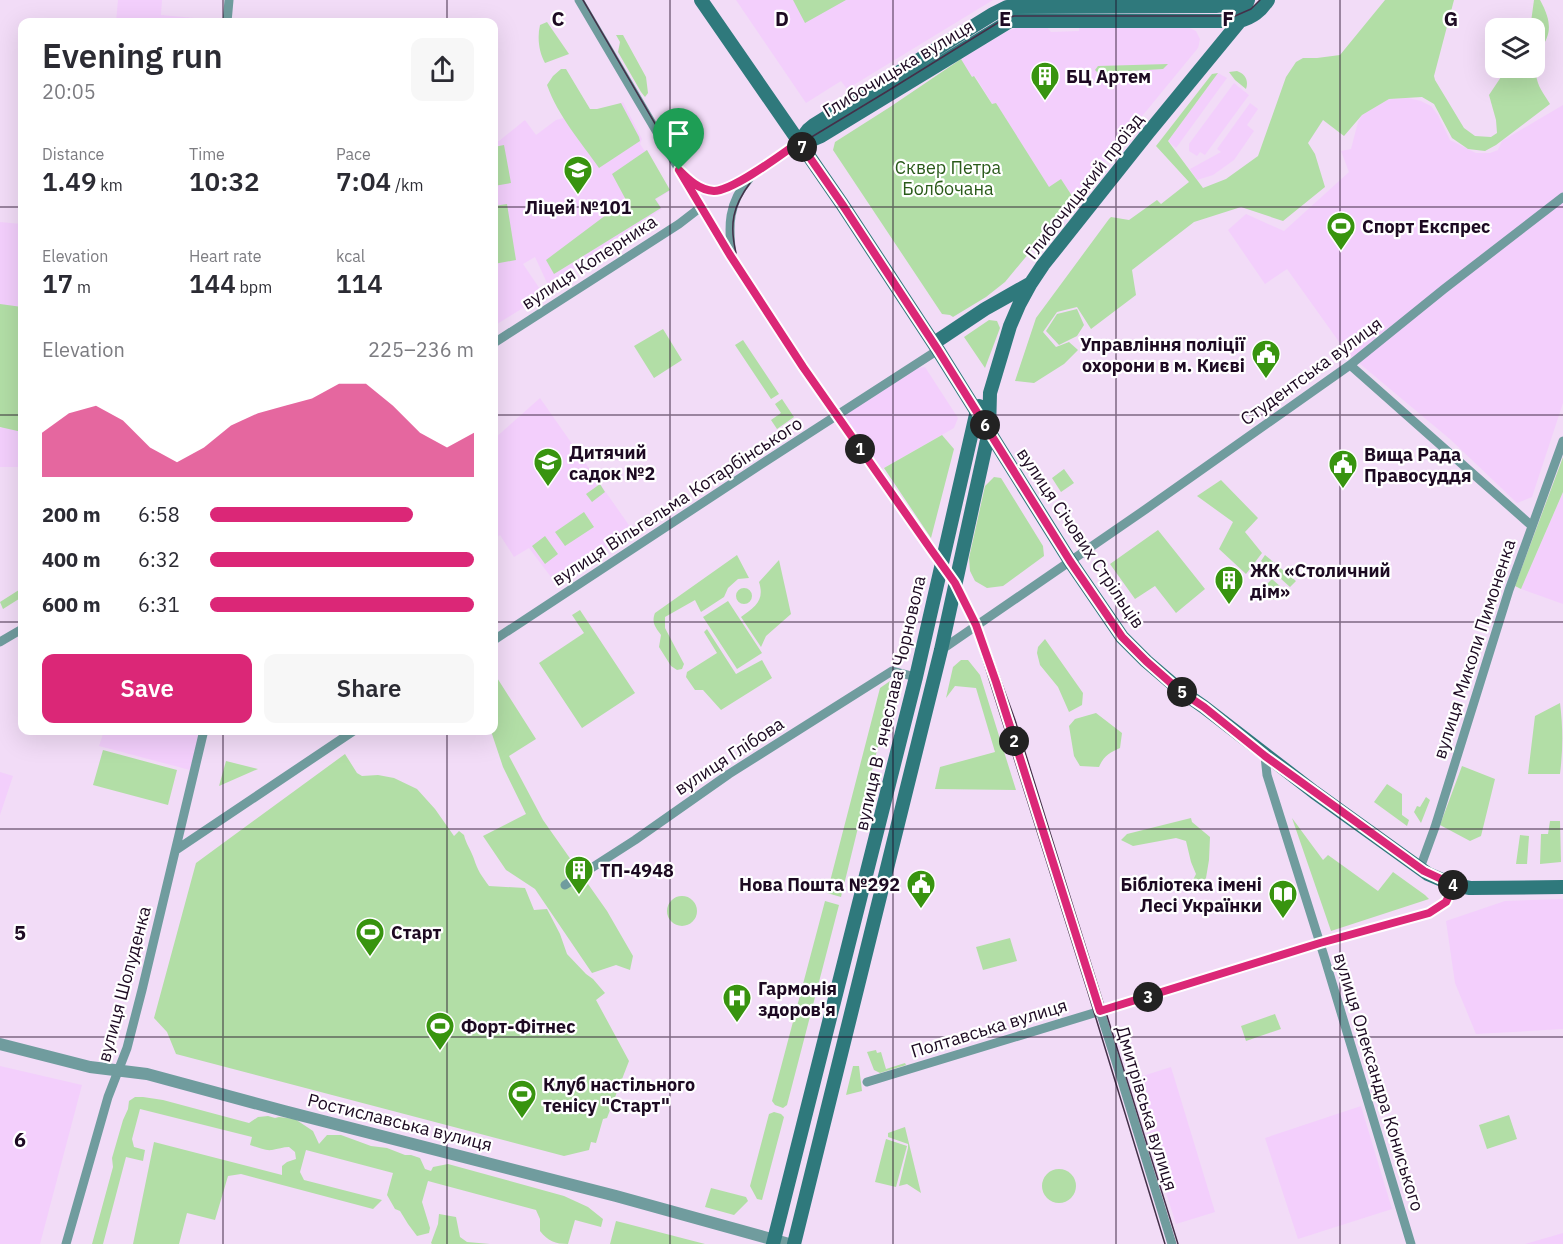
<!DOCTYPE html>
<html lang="en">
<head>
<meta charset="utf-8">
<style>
	body { margin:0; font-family:"IBM Plex Sans",sans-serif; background:#f7f7f7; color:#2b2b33; height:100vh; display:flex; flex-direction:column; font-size:22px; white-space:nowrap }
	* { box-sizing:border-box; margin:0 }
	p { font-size:20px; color:#7c7c81 }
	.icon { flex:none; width:33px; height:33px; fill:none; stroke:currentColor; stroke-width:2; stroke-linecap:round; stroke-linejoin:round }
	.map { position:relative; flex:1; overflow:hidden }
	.drawer { position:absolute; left:18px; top:18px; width:480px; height:717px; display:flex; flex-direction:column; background:#fff; border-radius:12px; box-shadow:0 6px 24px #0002 }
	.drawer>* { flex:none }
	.fabs { position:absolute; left:1485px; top:18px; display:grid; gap:12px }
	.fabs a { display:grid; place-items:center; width:60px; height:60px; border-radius:12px; background:#fff; box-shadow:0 6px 24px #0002; font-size:30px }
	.pin { position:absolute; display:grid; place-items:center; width:51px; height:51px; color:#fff; margin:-62px -26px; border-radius:50% 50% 50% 0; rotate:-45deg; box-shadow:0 0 6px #0007 }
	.pin .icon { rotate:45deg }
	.km { position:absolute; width:30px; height:30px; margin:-15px; border-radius:50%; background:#222; color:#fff; font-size:16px; line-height:30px; text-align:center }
	.round { display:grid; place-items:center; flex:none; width:63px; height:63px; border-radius:12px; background:#f7f7f7 }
	.headline { display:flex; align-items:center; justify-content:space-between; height:102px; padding:0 24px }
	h1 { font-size:33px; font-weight:600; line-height:45px }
	.stats { display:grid; grid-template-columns:repeat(3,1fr); gap:9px; height:102px; padding:6px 24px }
	.stats div { display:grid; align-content:center }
	.stats b { font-size:26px; font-weight:600 }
	.stats small { font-size:16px; font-weight:400 }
	.stats p { font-size:16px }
	.chart { height:168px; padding:12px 24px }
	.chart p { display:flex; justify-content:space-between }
	.chart svg { width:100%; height:108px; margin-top:6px; fill:#db2777; opacity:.7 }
	.action { display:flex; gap:12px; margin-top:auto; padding:12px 24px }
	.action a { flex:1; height:69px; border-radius:12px; background:#db2777; color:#fff; font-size:24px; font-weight:600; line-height:69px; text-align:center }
	.action a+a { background:#f7f7f7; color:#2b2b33 }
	ul { padding:0 24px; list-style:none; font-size:20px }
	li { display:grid; grid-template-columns:96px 72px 1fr; align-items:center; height:45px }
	li i { height:15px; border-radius:8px; background:#db2777 }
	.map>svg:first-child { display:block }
</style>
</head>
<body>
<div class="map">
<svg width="1563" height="1244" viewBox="0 0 1563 1244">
	<rect width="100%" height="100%" fill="#f2dcf7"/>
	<path fill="#f3cffc" d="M118,0H162L161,15L217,20V22H116Z
		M736,0H993L847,89L841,81L806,103Z
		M1046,26L1051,32L1079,31V26L1187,27L1196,31L1200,39L1198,48L1074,199L1061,180L1049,188L996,103L993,105L975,76L972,78L961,59L1008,31L1019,27Z
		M1218,73L1227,78L1176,148L1168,141Z
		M1234,83L1249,95L1205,155L1200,152L1197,156L1189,151V144Z
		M1408,98L1421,101L1431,106L1438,115L1450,140L1476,153H1490L1498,150L1502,141L1563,105V403L1532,497L1517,503L1451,440L1347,353L1287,269L1265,284L1228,230L1246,214L1284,231L1349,172L1341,151L1351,149L1358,122L1362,115L1389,99Z
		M623,102L642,139L640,144L644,150H647L670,191L656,199L662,209L548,285L535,257L523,264L544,295L494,326V141H499L525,120L536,135L556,120L583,113L608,109Z
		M1250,103L1258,109L1247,125L1254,131L1234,160L1213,175L1197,180L1190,169L1221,152L1217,149Z
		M0,222L22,224V450L19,467H0V428H3L0,427Z
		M925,367L958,418L954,428L880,470L843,416L917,368Z
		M540,398L633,531L554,581L529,548L514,557L500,535L494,539V439Z
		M1563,492V604L1521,589Z
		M104,731H200L190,770L99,746Z
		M0,772L13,776L0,815Z
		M1563,899V1029L1476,1034L1455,983L1446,921L1505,901Z
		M0,1066L82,1085L40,1244H0Z
		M1171,1067L1215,1212L1176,1224L1130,1080Z
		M1361,1106L1392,1209L1298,1239L1265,1138Z
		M1563,1233V1244H1525Z"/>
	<path fill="#b2dea6" d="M793,0H846L805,23Z
		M1385,0H1454L1434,76L1435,80L1464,128L1475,136L1491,137L1497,133L1496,120L1489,95L1505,71L1510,68H1534L1535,54L1542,30L1531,22L1534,0H1540C1563,41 1534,42 1536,74C1537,86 1544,94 1550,104L1496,145L1485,151L1468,149L1452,138L1434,104L1422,97L1389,99L1362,115L1344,136L1323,120L1308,143L1315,154L1325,187L1283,221L1241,207L1194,222L1132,270L1136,295L1091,329L1077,307L1057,312L1043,332L1056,347L1069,342L1078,350L1064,364L1034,383L1015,381L1036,318L1109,219L1111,217L1129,220L1157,200L1161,204L1189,182L1156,146L1212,74L1218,73L1168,141L1203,188L1226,179L1258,156L1286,77L1296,62L1303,58H1317L1340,55Z
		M547,22L569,54L545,63C539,52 537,38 540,25Z
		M616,35H623L646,77L648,93L645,97L641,92L618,52L620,42Z
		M961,59L972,77L974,76L992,104L996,103L1049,187L1061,179L1074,199L1005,282L986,297L953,317L950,315L942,314L833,150L835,142L890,107Z
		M1168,64L1163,69L1098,73L1095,70L1098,66Z
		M561,69H566L590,109H597L621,103L639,137L640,141L599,168C581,142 558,116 547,85L553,76Z
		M1237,71C1245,74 1249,80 1246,89L1235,80L1229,72Z
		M504,145L511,183L494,186V147Z
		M647,150L670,190L655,199L661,208L554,274L546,260L626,200L612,174Z
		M507,204L516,260L494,264V206Z
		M0,304L22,307V432L0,427Z
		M1077,309L1084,325L1077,336L1059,345L1046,331L1057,314Z
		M989,320L997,321L1000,328L985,368L964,337Z
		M663,329L682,360L654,378L634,346Z
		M743,340L779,394L771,399L735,345Z
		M782,399L794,417L777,429L771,420L781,413L775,404Z
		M942,435L954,449L931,538L884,468Z
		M1563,457V492L1521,589L1515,586Z
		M1064,469L1074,483L1061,492L1052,478Z
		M994,477L1001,478L1043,546L1044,556L1003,586L987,588L975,581L970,571L969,558L985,486Z
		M1221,480L1258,518L1245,532L1262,553L1246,574L1219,549L1233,522L1197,496Z
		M600,484L605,492L592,502L586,494Z
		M584,512L594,527L565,546L555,532Z
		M1158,530L1205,589L1176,613L1155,586L1135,599L1110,564Z
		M545,536L558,554L545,564L532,546Z
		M737,555L749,578L738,579L728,588L724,597L701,612L695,600L665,617V628L684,664L682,669L677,670L671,666L659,647L661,635C656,628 651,623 655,613Z
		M1265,555L1296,581L1290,587L1261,561Z
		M779,560L791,614L766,636L761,647L741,617C755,607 765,601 759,582Z
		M1272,579L1281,587L1283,593C1278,603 1266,600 1261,590Z
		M736 596a8 8 0 1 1 16 0a8 8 0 1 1-16 0Z
		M22,588V597L3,609L0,602Z
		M728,601L762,653L737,669L703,617Z
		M580,610L635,693L582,728L539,663L584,633L572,615Z
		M707,629L736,674L762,660L772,678L721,710L703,690H695L686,677L687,672L717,653L704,632Z
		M1045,639L1083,693L1082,705L1069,712L1058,687L1040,665L1037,653L1038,647Z
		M961,660H968L980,675L1016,790L935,789L940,767L995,752L976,688L955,686L946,698L953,667Z
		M494,673L536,739L509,756L543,820L607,911L633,956L630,970L616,965L592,973L535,889L506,870L483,836L526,814L503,767L491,731L494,730Z
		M890,681H894L841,897L827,893L880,688Z
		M1560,703C1563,727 1563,750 1560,774H1528L1535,716Z
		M1096,713L1122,733L1120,748C1110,752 1103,757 1099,767L1080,766L1074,756L1069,726L1075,719Z
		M103,750L177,770L168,805L93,785Z
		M345,754L357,773L362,776L378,775L394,778L417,789L435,809L454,836L459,831L464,835C466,844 471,850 474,859C478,871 481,875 489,886L525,888L534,910L547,909L560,934L567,954L586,974L593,979L605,993L596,1000L629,1061L607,1118L603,1119L596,1143L591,1142L589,1150L564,1156L176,1054L167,1032L154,1018L196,863Z
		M226,761L258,769L219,786Z
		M1462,766L1495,779L1481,836L1470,841L1440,825Z
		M1387,784L1402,794V815L1409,820L1407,826L1374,802Z
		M1426,797L1430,800L1421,823L1414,812L1417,806L1420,807Z
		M1191,818L1192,822L1210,837L1209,860L1206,878L1194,892L1188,890L1196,874L1191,862L1186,841L1176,838L1133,846L1121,840L1127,834Z
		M1292,818L1323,860L1328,855L1378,891L1393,872L1425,895L1429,899L1331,931Z
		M1550,821H1560L1561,862L1540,864L1541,834H1548Z
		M1520,835L1529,836L1527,864H1516Z
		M667 911a15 15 0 1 1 30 0a15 15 0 1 1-30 0Z
		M825,901L839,905L787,1105L783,1108L775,1105L772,1101Z
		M1010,938L1017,961L983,970L976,947Z
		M1275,1014L1281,1029L1246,1041L1241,1026Z
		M876,1050L877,1053L881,1052L886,1069L905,1063L906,1065L880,1073L874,1070L867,1052Z
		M853,1066H859L862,1091L846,1095Z
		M135,1097H143L163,1100L249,1123L258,1117L268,1116L275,1118L279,1117L295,1119L313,1131L319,1144L327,1135H341L371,1146L387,1148L405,1155H411L420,1158L425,1169L431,1171L433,1167L448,1164L564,1196L588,1207L603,1219L601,1227L575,1220L568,1244C555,1244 548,1241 540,1231V1219L536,1210L428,1181L422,1202L430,1228L429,1233L417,1236L408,1224L400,1211L395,1209L387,1195L393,1173L306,1150L300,1172L304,1180L382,1200L373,1209L241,1174L228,1176L215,1220L187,1213L179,1244H133L154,1142L282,1175V1166L287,1162L296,1159L295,1152L289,1147C283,1147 278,1149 272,1150C265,1151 257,1147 250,1145L252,1137L140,1109L132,1139L134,1147L145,1150L143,1161L126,1157L103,1244H92L113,1167L112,1158L123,1120L128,1109L129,1101Z
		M774,1112L781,1114L784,1117L762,1200L757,1199L750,1186L769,1114Z
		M1509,1115L1517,1139L1487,1149L1479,1125Z
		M905,1127L921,1193L907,1184L899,1186L908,1148V1144L888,1137V1133Z
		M886,1139L907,1146L896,1187L875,1182Z
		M1042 1186a17 17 0 1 1 34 0a17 17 0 1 1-34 0Z
		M711,1188L746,1197L748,1201L734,1215L705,1207Z
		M439,1214L456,1217L460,1237L467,1242L490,1244H432L431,1243L438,1224Z
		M616,1221L624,1223L705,1244H610Z"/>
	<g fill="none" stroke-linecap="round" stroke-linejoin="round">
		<path stroke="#709c9e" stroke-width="9" d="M579,0L733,261L840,421L955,583C973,615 984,648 996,682L1117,1065L1172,1244
			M227,22L229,0
			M687,178C713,205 740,182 763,166C775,158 787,150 799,142
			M732,256C728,226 728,203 749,179
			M494,343L679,224L701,207
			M1350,365L1532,526
			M494,640L760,465L938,350
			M0,642L22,629
			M941,650L1146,509L1350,365L1444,289L1563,197
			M1265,756L1267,775L1324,956L1411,1244
			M176,850L355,730
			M1420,868L1435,827L1509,590L1563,441
			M565,885L635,840L729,774L892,671L916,677
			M867,1082L1209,978L1319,943L1429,913L1446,902L1454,885
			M66,1244L108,1097L127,1048L142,990L204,730"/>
		<path stroke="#709c9e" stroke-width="12" d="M0,1044L90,1067L147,1074L284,1111L616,1196L789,1244"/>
		<path stroke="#2f797c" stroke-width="14" d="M701,0L842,204L938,350L1070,561L1122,637L1146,661L1181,691L1204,707L1314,792L1428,874L1454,885L1470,888L1563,887
			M799,142L814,139L821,136L1010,21H1240C1253,17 1260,12 1268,0
			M799,142L808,130L814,125L993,14L1007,7L1216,6L1236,4L1244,0
			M934,343L985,309L1031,283
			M773,1244L916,677L977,410L979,406
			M794,1244L941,650L989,431L990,393L1010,326L1019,305L1031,283L1043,265L1148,133L1240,21L1248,0"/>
		<path stroke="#443049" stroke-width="1.5" d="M583,0L692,187L792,346L851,433L909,513L932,548L953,576L972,607L982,629L1015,720L1178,1244
			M693,188C707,194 718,197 733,190L800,144L886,92L1004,19L1014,16H1235L1251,9L1260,0
			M736,253C729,224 733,206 750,183
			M973,628L1087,989L1165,1244"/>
	</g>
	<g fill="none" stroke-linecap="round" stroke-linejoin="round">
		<g stroke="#fff" stroke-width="12">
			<path id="route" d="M799,142L842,204L938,350L1070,561L1122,637L1146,661L1180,691L1204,707L1265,756L1424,871L1454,885L1446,902L1429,913L1320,943L1100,1011L996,682L976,625L955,583L932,551L803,367L730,255L679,170C689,180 699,190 714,191C733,191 782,154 799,142Z"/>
		</g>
		<use href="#route" stroke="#db2777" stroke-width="8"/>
	</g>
	<path fill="none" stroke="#1d0a22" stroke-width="1.5" stroke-opacity="0.55" d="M223,0V22M447,0V22M670,0V1244M893,0V1244M1116,0V1244M1340,0V1244M0,207H22M494,207H1563M0,415H22M494,415H1563M0,622H22M494,622H1563M223,730V1244M447,730V1244M0,829H1563M0,1037H1563"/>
	<defs>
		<g id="building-pin" transform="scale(1.5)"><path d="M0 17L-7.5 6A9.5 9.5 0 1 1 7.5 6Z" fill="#38940f" stroke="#fff"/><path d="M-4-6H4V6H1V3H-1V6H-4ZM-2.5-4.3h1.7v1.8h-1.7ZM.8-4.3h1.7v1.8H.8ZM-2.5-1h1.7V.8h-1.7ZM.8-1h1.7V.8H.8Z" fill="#fff"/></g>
		<g id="school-pin" transform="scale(1.5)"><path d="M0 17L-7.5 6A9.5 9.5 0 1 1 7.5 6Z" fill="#38940f" stroke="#fff"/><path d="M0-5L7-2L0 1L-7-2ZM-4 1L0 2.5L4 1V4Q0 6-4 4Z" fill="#fff"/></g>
		<g id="stadium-pin" transform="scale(1.5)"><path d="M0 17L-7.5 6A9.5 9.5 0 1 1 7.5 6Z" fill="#38940f" stroke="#fff"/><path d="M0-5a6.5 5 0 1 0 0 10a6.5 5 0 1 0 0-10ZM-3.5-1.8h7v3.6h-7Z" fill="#fff"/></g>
		<g id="civic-pin" transform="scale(1.5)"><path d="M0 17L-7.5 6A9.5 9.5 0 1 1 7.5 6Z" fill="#38940f" stroke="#fff"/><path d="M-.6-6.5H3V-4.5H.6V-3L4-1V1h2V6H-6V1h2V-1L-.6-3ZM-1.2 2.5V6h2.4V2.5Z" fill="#fff"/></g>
		<g id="library-pin" transform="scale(1.5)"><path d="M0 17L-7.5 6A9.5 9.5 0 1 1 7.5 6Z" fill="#38940f" stroke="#fff"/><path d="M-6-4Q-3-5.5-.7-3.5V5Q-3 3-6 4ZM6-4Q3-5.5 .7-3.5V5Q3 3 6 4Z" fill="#fff"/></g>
		<g id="hospital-pin" transform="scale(1.5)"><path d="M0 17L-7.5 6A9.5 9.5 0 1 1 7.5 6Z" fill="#38940f" stroke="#fff"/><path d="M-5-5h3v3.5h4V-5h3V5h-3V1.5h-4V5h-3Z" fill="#fff"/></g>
	</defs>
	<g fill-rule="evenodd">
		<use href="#building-pin" x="1045" y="76"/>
		<use href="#school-pin" x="578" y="170"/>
		<use href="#stadium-pin" x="1341" y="226"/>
		<use href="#civic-pin" x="1266" y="354"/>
		<use href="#school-pin" x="548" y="462"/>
		<use href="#civic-pin" x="1343" y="464"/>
		<use href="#building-pin" x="1229" y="580"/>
		<use href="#building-pin" x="579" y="870"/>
		<use href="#civic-pin" x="921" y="884"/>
		<use href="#library-pin" x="1283" y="894"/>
		<use href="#stadium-pin" x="370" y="932"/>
		<use href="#hospital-pin" x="737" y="998"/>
		<use href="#stadium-pin" x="440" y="1026"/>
		<use href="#stadium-pin" x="522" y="1094"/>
	</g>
	<g text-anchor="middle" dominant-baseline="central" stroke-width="4.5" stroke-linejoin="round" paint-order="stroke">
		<g font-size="18" fill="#1d0a22" stroke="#fff">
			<text transform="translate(898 68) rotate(-31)">Глибочицька вулиця</text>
			<text transform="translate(1084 186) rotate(-52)">Глибочицький проїзд</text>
			<text transform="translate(589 262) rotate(-33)">вулиця Коперника</text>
			<text transform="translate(1311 371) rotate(-36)">Студентська вулиця</text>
			<text transform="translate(677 501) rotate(-33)">вулиця Вільгельма Котарбінського</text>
			<text transform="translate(1081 538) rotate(56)">вулиця Січових Стрільців</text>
			<text transform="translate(1474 649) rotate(-72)">вулиця Миколи Пимоненка</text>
			<text transform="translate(890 703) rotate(-77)">вулиця Вʼячеслава Чорновола</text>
			<text transform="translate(729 756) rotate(-33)">вулиця Глібова</text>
			<text transform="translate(124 984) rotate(-75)">вулиця Шолуденка</text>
			<text transform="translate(989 1028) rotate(-17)">Полтавська вулиця</text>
			<text transform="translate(1379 1082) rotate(73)">вулиця Олександра Кониського</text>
			<text transform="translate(1147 1108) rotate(73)">Дмитрівська вулиця</text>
			<text transform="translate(400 1122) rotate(14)">Ростиславська вулиця</text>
		</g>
		<g font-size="18" font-weight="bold" fill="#1d0a22" stroke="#fff" text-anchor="start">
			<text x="1066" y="76">БЦ Артем</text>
			<text x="578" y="207" text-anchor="middle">Ліцей №101</text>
			<text x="1362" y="226">Спорт Експрес</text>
			<text x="1245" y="344" text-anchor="end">Управління поліції<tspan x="1245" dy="21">охорони в м. Києві</tspan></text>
			<text x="569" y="452">Дитячий<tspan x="569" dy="21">садок №2</tspan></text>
			<text x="1364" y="454">Вища Рада<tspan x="1364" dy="21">Правосуддя</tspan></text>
			<text x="1250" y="570">ЖК «Столичний<tspan x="1250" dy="21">дім»</tspan></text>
			<text x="600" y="870">ТП-4948</text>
			<text x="900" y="884" text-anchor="end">Нова Пошта №292</text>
			<text x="1262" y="884" text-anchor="end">Бібліотека імені<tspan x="1262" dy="21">Лесі Українки</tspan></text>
			<text x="391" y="932">Старт</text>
			<text x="758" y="988">Гармонія<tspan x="758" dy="21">здоров'я</tspan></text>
			<text x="461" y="1026">Форт-Фітнес</text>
			<text x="543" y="1084">Клуб настільного<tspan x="543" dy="21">тенісу "Старт"</tspan></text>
		</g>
		<g font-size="18" fill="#295a19" stroke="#fff">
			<text x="948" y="167">Сквер Петра<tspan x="948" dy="21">Болбочана</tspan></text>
		</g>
	</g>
	<g font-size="20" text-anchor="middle" font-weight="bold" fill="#1d0a22" stroke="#fff" stroke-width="4.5" stroke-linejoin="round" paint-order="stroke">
		<text x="558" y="26">C</text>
		<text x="782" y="26">D</text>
		<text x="1005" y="26">E</text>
		<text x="1228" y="26">F</text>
		<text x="1451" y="26">G</text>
		<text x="20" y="940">5</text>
		<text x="20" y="1147">6</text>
	</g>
</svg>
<div class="fabs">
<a><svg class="icon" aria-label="layers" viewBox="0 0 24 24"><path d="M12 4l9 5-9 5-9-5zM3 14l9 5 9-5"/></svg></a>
</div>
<div class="pin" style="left:679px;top:170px;background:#1e9e55"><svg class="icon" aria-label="arrive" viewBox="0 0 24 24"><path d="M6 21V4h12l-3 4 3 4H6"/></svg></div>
<b class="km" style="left:860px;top:449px">1</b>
<b class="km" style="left:1014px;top:741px">2</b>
<b class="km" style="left:1148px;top:997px">3</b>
<b class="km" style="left:1453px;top:885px">4</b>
<b class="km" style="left:1182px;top:692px">5</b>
<b class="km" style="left:985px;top:425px">6</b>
<b class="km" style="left:802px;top:147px">7</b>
<section class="drawer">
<div class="headline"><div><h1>Evening run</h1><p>20:05</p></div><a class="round"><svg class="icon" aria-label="share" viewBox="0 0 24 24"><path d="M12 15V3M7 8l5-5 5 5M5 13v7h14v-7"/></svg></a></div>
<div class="stats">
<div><p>Distance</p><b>1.49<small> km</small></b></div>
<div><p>Time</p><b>10:32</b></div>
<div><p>Pace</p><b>7:04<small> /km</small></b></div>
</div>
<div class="stats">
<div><p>Elevation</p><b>17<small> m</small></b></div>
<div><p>Heart rate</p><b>144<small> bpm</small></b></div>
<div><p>kcal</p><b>114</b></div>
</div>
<div class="chart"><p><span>Elevation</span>225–236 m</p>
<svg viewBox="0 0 160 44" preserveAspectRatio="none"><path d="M0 44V26L10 18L20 15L30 21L40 32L50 38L60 32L70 23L80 18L90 15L100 12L110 6L120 6L130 15L140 26L150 32L160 26V44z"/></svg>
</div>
<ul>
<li><b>200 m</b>6:58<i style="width:77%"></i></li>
<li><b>400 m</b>6:32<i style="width:100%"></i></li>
<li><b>600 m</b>6:31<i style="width:100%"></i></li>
</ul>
<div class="action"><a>Save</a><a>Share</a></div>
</section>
</div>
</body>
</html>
